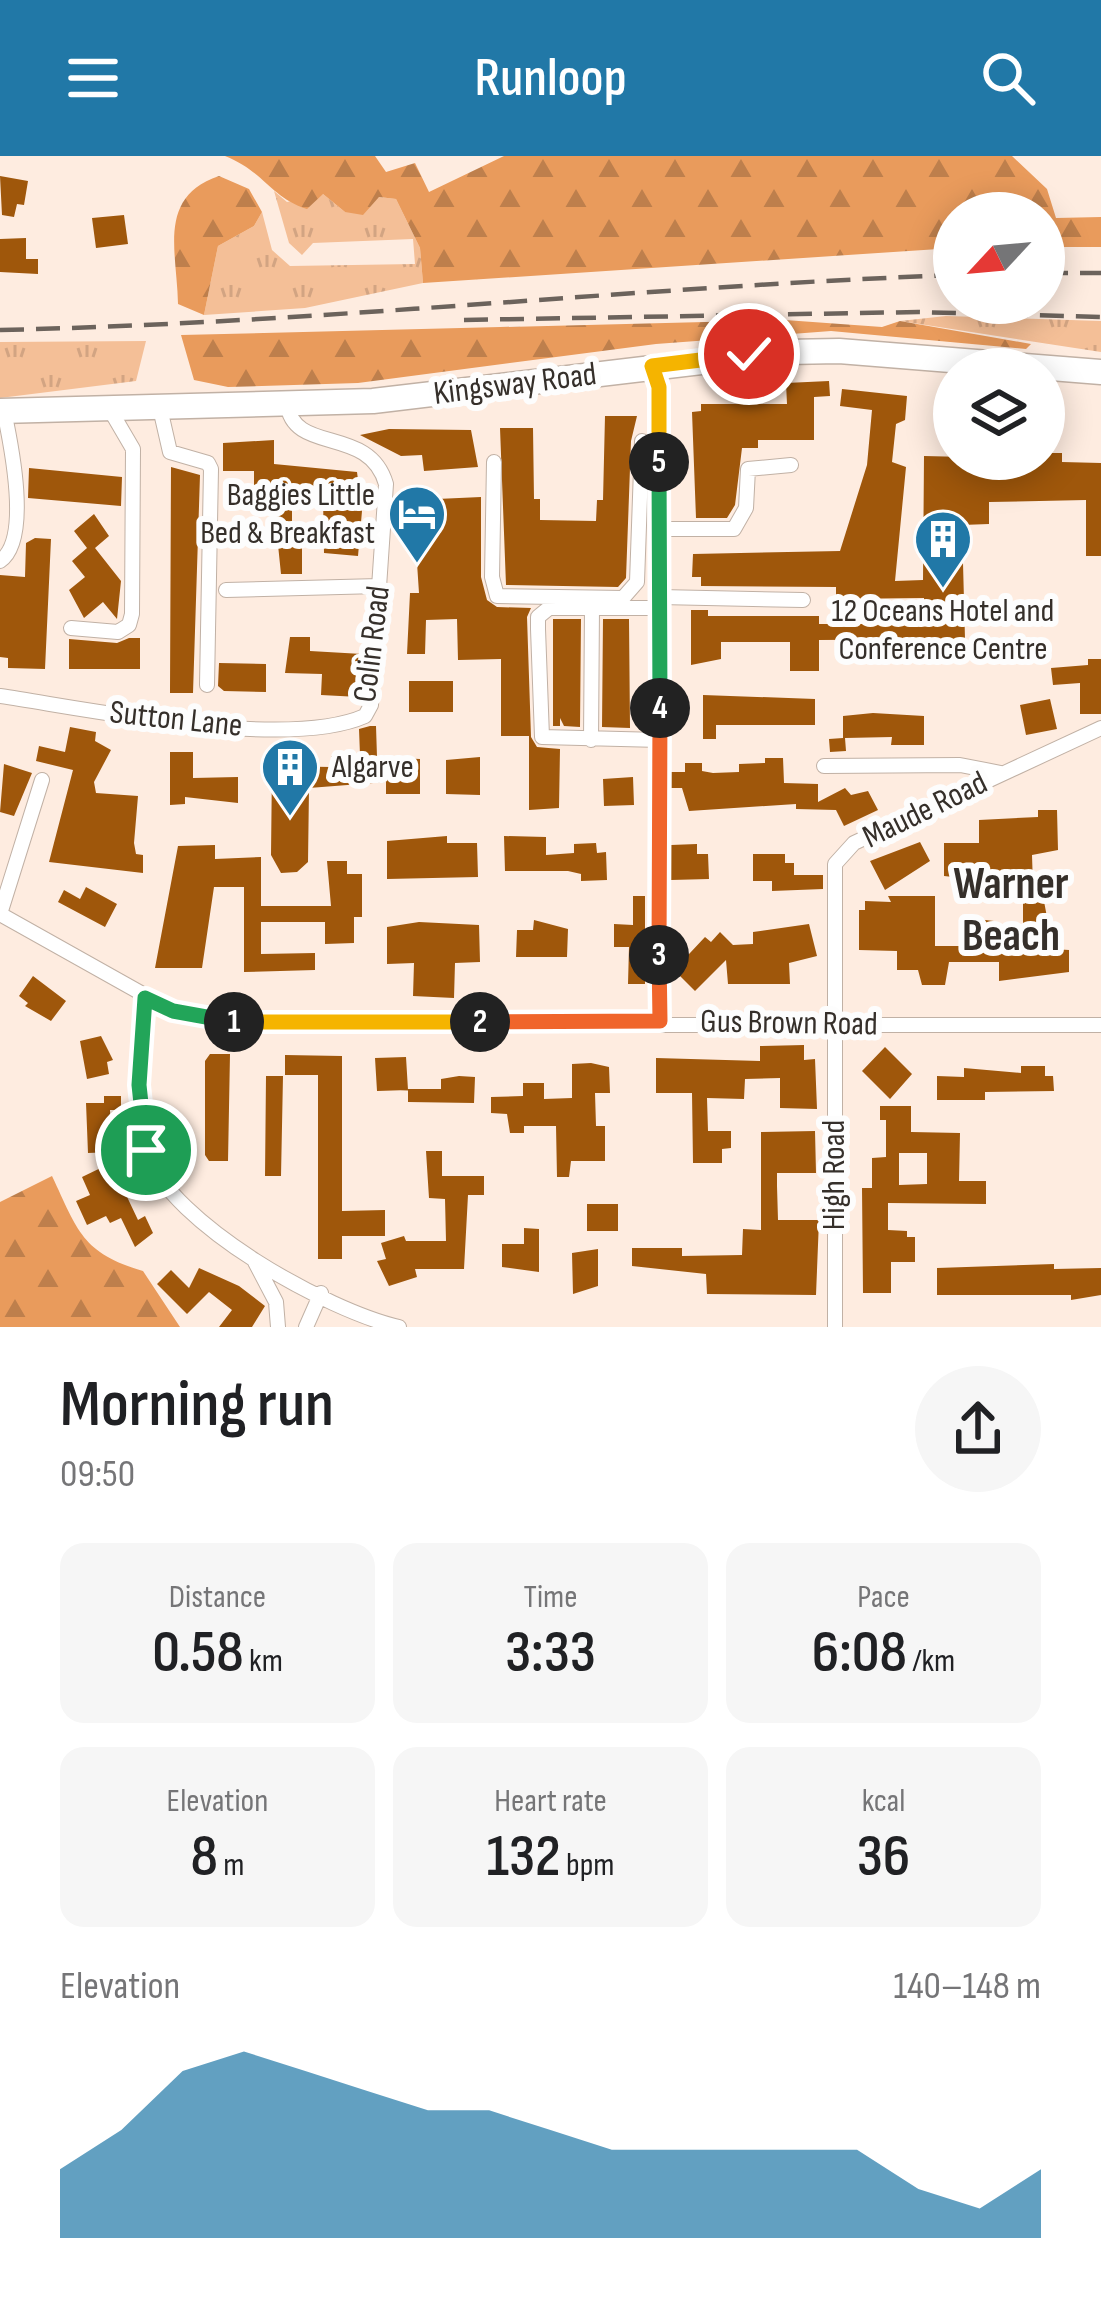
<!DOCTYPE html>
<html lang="en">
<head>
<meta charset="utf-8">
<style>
	body { margin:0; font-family:"Sofia Sans Condensed",sans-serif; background:#f6f6f6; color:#202124; height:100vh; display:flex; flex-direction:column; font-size:45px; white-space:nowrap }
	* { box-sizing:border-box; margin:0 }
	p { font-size:39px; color:#757577 }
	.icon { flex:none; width:66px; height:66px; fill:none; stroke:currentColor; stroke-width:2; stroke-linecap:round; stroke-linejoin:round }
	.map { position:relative; height:1171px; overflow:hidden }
	.drawer { display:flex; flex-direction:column; background:#fff; flex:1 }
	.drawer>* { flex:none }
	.needle { width:78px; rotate:244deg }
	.tools { position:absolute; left:933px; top:36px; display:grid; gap:24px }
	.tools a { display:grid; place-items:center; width:132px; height:132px; border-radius:50%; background:#fff; box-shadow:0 6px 30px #0003; font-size:60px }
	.pin { position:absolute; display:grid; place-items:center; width:102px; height:102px; color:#fff; margin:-51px; border:6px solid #fff; border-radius:50%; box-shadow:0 3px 12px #0007 }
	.km { position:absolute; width:60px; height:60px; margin:-30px; border-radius:50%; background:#222; color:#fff; font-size:33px; line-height:60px; text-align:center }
	.round { display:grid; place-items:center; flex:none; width:126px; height:126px; border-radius:63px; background:#f6f6f6 }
	.summary { display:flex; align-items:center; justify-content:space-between; height:204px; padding:0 60px }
	h1 { font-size:66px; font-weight:600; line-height:90px }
	.metrics { display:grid; grid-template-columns:repeat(3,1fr); gap:18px; height:204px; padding:12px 60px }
	.metrics div { display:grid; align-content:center; border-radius:24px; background:#f6f6f6; text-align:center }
	.metrics b { font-size:60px; font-weight:600 }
	.metrics small { font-size:33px; font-weight:400 }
	.metrics p { font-size:33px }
	.chart { height:336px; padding:24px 60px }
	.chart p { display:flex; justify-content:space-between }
	.chart svg { width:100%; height:216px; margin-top:12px; fill:#2178a7; opacity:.7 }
	header { display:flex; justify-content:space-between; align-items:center; height:156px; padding:0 60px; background:#2178a7; color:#fff; font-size:54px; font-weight:600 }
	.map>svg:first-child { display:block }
</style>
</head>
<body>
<header><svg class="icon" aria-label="menu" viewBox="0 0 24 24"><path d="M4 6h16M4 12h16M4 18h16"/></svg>Runloop<svg class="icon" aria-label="search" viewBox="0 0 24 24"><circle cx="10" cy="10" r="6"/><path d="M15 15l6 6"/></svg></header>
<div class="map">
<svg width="1101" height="1171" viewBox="0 0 1101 1171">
	<defs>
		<pattern id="grass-tufts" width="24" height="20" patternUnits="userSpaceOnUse" patternTransform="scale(3)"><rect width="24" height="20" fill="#f4bf97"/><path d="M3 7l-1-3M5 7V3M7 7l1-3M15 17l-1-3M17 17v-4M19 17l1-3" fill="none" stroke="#d2a482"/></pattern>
		<pattern id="forest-firs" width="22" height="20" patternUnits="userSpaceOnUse" patternTransform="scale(3)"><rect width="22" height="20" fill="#e99b5c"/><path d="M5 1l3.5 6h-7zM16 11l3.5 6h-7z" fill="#be7f4c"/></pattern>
	</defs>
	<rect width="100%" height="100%" fill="#feece0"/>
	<path fill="url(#grass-tufts)" d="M274,35L287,46L323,38L345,56L379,41L396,43L420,92L423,127L305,152L204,159L218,90L254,70L262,56L272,94L290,110L415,108L413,83L313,87L302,99L289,87Z
		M946,160L1101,165V196L900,165Z
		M146,185L136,225L0,242V186Z"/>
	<path fill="url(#forest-firs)" d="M225,0H375L386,16L415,7L429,36L504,0H1012L1047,33L1056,62L1101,61V91H1044V57H954V92L423,127L420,92L396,43L379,41L363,59L345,56L323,38L307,53C270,41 265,16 225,0Z
		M219,20L249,33L262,56L254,70L218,90L204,159L178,148C177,95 157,41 219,20Z
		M785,164L882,171L900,165L1031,188L1026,193L831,175L656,188L358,227L228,231L194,224L181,179Z
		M52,1020C78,1075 82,1097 143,1115L180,1171H0V1046Z"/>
	<path fill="#9f570b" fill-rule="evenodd" d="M0,20L28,25L24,49L17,48L14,61L2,59Z
		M124,59L128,88L96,92L92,62Z
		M26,82V103H38V118L0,116V83Z
		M829,225L830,240L814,241V284H758V292H742L735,349L727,362H696L692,256L701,255V248H787L786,227Z
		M842,233L907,240L905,264L896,268L892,306L906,311L895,425L923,424L924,300L1044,303V297H1062V306L1101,307V400H1086V344L989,346V368L962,369L965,483L819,484V515H790V486H721V503L691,509V454H708V460H819V468H924V442L836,443V431L701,430V421H692L693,398L840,395L867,309L872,254L840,250Z
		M605,260H637L631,285L626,422L618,431L506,429L500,272H533L534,343H540V364L596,365L597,344H603Z
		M389,273L471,274L478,311L424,315L422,299L401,300L360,279Z
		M274,284V308L357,316L362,355L358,400L324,397L323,341L292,339V389H302V418H281L273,340H254V315H223V287Z
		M171,311L200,319L193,537H170Z
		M29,312L122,321L121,350L28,342Z
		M481,341V421L487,444L497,451L531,452L527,461L531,581L537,591L560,593L559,652L529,654V580H501V503L458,504L457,463L426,464L425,498H407L410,437H419L414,362L438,361L437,343Z
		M94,358L109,380L95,392L121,425L117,463L103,446L84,462L69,434L85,421L72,405L87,392L74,375Z
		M35,382L51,383L45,513L8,512V502L0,501V419L25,421L26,387Z
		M553,463H581L580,571L564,570L560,562V570H553Z
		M603,463H629L630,572L602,571Z
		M290,481H310V495L362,498L359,541L321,539L322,518L285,517Z
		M129,482H140V513H69V483L117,487Z
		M1088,503H1101V558H1080V527L1053,529L1051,512L1088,509Z
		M219,507L266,508V536L224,535L218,530Z
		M409,525H453V556H409Z
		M703,539L815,543V569H716V583H703Z
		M1050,543L1057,573L1026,579L1020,549Z
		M873,557L924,560V589H891L892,581L845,582L846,595L830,596L829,583L843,582V560Z
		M370,570H376L377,601L420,603V638H386V626L309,632L308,706L297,716L281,717L271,699L272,610L331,611V600L360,599L359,573Z
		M70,571L96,576L95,585L111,594L94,626L96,637L138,640L134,687L136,698L143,699V717L49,706L73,614L36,605L39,590L65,596Z
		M170,596H193V622L238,621V647L185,641V648L170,649Z
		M480,601V639L446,638V604Z
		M765,602H783L784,627L818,628V646L845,632L851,639L868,635L878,654L844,670L836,654L796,653V648L689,655L682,632H671V616H685V607H702V615L713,617L739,616V608L765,607Z
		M4,608L32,617L14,660L0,656Z
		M633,621L634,649L604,650L603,623Z
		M1038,654H1057L1058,694L1032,699L1033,730L944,720V687H979V664L1038,661Z
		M447,680V687H477L478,721L387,723V685Z
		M504,680L546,681V699L574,697V688L596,687L597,697L606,696L607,724L581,725V718L568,715H505Z
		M920,686L930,705L885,734L870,705Z
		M697,688V698H708L709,723L671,724V689Z
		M215,689V703L261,701V750H331L327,705H347V718H362V761H354V787L325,788V766H261V798L315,797V814L244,816V731H214L202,812H155L178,690Z
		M753,698H785V707H794V719H823V733L772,735V725H753Z
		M86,731L117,748L105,771L58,746L64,734L80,743Z
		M633,740H645V828H628L629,791H614V768L633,769Z
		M888,740H935V790H968V762L994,765L995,787L1023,786V740H1043L1053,793L1069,794V816L999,825V806H949L945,829H922L918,814H897V795L859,794V754H865V745L891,746Z
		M534,764L568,773L567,801H516L517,774H533Z
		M419,766L479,769L480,806L455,807L454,842L413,840L414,807L387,808V771Z
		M809,768L817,800L789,807L790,828H728L726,804L695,835L674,814L705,781L711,786L720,776L733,789L753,788V776Z
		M33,820L66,845L51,865L25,850L28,847L19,840Z
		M101,880L113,904L107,906L109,918L87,923L80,885Z
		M804,889V904L815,903L817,953L780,952V922L745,923L744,943L707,942L708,975H731V992L722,993V1007H693L692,937H656V902L760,905V890Z
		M885,891L912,918L890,943L862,915Z
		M210,898H230L228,1005H209L205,999V905Z
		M285,899L342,900V1055L385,1054V1080H342V1103H318V919H285Z
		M406,901L408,934L377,935L375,902Z
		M591,907L609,911L610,937H595L596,970H605V1005H571L569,1021H557L556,970H524V977H510L507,958L491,957V941L523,940V927H544V943L572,942V908Z
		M1021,910H1045V920H1053L1054,935L985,936V944H937V920L964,921V912L1021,917Z
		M266,920H283L281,1020H265Z
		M459,920L475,921L474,947L408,946V933H441V923Z
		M104,940H121V954H110L112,996L88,997L86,947H104Z
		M880,950H911V976L960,977L959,1025H986V1048L888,1047V1074L907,1075V1081H915V1106H891V1137H863L862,1032H872V1002L886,1001V964H880ZM899,997H927V1028L899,1029Z
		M815,975L816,1017H777V1030L778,1064H819L816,1139L707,1138L706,1118L632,1110V1092H682V1100L742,1099L743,1073L761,1074V976Z
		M426,995H442V1020H484V1039H468L464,1113H415L417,1121L389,1130L377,1105L386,1103L381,1087L404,1080L406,1085H446L445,1043L429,1042Z
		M111,1007L138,1064L145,1060L153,1077L135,1091L121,1062L110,1067L106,1060L87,1069L76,1045L90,1039L82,1021Z
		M587,1048H618V1075H587Z
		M524,1072L539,1073V1116L502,1111V1088H524Z
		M598,1093V1130L573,1138L572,1097Z
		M1054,1108V1113L1101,1112V1139L1071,1144V1139H937V1112Z
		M199,1112L239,1130L265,1150L252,1171H219L232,1154L209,1136L187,1158L157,1128L171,1114L189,1132Z"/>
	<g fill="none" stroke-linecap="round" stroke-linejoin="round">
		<g stroke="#c1b1a5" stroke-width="16">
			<path id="minor" d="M652,210L659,231L660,865
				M159,248L170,296L208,307L211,313L207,529
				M494,306L492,421L497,440L623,442L637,426L642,285
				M660,373H734L746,352L748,313L791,309
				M0,405C31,384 11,288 4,255
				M226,434L379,430
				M660,441L803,444
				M71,472L118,476L129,469L132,458L133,293L109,252
				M0,540C88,553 286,595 365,560L371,549L386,328C369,268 293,300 287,247
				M591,584L592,451
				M660,584L542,581L538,473V461L549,452H661
				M824,610L960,609L1001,617
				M0,758L173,855L262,869H1101
				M0,758L42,624
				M145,841C141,891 131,949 147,997C171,1068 328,1155 399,1171
				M255,1106L276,1146L278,1171
				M306,1171L321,1137
				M835,1171V708L854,687L1101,572"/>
		</g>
		<g stroke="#c1b1a5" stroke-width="27">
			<path id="primary" d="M0,255L373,245L786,196L839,195L1101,216"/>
		</g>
		<use href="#minor" stroke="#fff" stroke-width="14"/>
		<use href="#primary" stroke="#fff" stroke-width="24"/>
		<path stroke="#6c635c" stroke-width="4.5" stroke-dasharray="24 12" stroke-linecap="butt" d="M1044,117H1101
			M464,164L918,156L1101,161
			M0,174C319,167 635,131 954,119"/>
	</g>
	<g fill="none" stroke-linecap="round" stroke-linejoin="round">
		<g stroke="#fff" stroke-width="24">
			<path id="split-1" d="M146,994L139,929L145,842L173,855L234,866"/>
		</g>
		<g stroke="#fff" stroke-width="24">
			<path id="split-2" d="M234,866H480"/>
		</g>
		<g stroke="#fff" stroke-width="24">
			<path id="split-3" d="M480,866L660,865L659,799"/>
		</g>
		<g stroke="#fff" stroke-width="24">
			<path id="split-4" d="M659,799L660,552"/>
		</g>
		<g stroke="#fff" stroke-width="24">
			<path id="split-5" d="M659,306L660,552"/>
		</g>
		<g stroke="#fff" stroke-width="24">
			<path id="split-6" d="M659,306V231L652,210L749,198"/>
		</g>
		<use href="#split-1" stroke="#22a559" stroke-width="15"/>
		<use href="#split-2" stroke="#f5b400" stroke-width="15"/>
		<use href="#split-3" stroke="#f0652b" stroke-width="15"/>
		<use href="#split-4" stroke="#f0652b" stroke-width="15"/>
		<use href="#split-5" stroke="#22a559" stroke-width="15"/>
		<use href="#split-6" stroke="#f5b400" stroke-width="15"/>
	</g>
	<defs>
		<g id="hotel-pin" transform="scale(3)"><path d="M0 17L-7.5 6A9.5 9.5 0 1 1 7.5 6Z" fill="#2178a7" stroke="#fdfdfd"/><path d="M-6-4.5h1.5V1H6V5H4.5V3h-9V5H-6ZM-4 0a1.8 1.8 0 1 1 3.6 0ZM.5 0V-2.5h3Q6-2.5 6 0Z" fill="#fff"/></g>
		<g id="building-pin" transform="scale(3)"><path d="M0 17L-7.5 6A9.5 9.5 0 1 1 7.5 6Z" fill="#2178a7" stroke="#fdfdfd"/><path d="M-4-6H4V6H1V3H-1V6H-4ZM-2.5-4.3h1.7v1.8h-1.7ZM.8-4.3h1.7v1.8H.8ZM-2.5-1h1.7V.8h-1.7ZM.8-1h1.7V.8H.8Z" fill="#fff"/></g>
	</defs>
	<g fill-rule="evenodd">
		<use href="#hotel-pin" x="417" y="358"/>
		<use href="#building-pin" x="943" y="383"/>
		<use href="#building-pin" x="290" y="611"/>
	</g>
	<g text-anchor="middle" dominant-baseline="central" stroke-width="12" stroke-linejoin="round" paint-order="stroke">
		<g font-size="33" fill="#352f2a" stroke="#fdfdfd">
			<text transform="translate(515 228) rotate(-7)">Kingsway Road</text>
			<text transform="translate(372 488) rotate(-83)">Colin Road</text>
			<text transform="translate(176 563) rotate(6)">Sutton Lane</text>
			<text transform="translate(925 654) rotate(-26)">Maude Road</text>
			<text transform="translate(789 867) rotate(1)">Gus Brown Road</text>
			<text transform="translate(834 1019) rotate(-90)">High Road</text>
		</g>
		<g font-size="33" fill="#352f2a" stroke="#fdfdfd" text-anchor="end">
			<text x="375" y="339">Baggies Little<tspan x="375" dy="38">Bed &amp; Breakfast</tspan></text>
			<text x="943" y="455" text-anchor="middle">12 Oceans Hotel and<tspan x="943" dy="38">Conference Centre</tspan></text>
			<text x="332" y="611" text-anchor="start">Algarve</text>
		</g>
		<g font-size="45" font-weight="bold" fill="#352f2a" stroke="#fdfdfd">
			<text x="1011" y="728">Warner<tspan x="1011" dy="52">Beach</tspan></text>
		</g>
	</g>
</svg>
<div class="tools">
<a><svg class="needle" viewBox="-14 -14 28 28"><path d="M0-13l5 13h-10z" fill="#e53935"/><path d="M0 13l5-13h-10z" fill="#757577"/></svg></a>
<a><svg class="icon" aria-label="layers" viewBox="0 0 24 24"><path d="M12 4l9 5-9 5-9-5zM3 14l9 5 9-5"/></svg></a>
</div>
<div class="pin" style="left:146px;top:994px;background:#1e9e55"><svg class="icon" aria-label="arrive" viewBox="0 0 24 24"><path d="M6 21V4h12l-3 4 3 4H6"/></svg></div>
<div class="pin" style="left:749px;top:198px;background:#d93025"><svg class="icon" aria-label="check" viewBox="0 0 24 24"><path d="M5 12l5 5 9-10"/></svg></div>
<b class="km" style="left:234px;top:866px">1</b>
<b class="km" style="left:480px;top:866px">2</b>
<b class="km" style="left:659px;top:799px">3</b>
<b class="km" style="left:660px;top:552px">4</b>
<b class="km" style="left:659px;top:306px">5</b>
</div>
<section class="drawer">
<div class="summary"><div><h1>Morning run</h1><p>09:50</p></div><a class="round"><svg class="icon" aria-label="share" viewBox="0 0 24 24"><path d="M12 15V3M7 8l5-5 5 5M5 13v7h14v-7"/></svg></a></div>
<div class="metrics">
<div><p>Distance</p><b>0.58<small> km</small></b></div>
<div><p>Time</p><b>3:33</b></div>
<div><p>Pace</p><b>6:08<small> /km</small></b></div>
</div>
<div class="metrics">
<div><p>Elevation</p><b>8<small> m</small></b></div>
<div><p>Heart rate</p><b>132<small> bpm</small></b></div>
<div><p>kcal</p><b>36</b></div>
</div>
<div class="chart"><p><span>Elevation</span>140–148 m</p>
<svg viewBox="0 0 160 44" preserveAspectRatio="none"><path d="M0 44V30L10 22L20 10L30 6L40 10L50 14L60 18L70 18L80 22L90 26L100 26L110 26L120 26L130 26L140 34L150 38L160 30V44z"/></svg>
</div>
</section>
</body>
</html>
